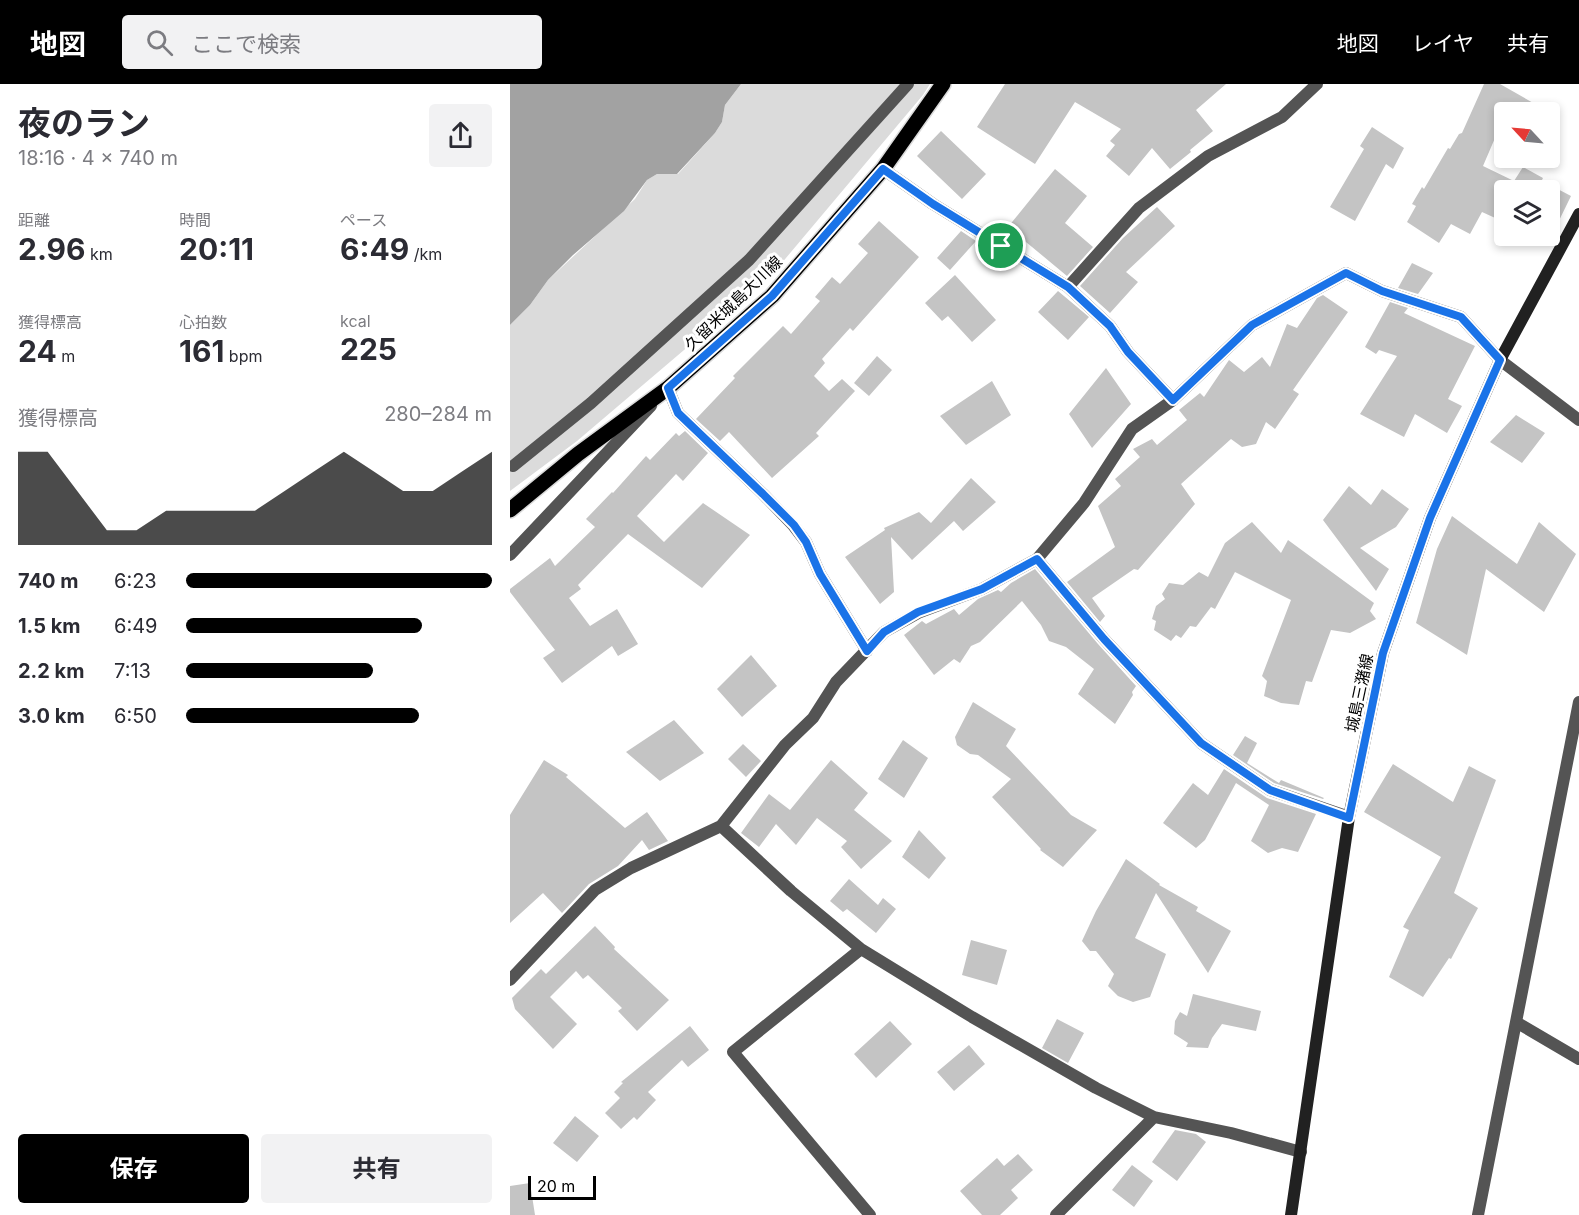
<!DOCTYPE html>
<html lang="ja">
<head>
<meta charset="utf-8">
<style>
	body { margin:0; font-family:Inter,"Noto Sans JP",sans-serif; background:#f2f2f3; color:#2b2b33; height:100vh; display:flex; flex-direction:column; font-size:22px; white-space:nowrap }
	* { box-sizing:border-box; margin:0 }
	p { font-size:20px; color:#7c7c81 }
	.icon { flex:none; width:33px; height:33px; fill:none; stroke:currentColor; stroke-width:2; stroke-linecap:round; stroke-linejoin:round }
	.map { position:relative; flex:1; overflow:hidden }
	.panel { display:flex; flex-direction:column; background:#fff; width:510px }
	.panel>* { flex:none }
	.needle { width:39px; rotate:296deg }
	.tools { position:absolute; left:984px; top:18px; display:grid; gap:12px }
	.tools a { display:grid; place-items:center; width:66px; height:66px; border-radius:6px; background:#fff; box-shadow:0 3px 9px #0003; font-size:30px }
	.scale { position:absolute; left:18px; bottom:15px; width:68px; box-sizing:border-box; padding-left:6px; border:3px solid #000; border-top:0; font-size:16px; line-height:21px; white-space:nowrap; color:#000; -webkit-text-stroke:4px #fff; paint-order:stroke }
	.pin { position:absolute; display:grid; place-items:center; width:51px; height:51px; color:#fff; margin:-26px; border:3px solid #fff; border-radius:50%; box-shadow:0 2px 6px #0007 }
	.round { display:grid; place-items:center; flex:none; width:63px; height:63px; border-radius:6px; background:#f2f2f3 }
	.overview { display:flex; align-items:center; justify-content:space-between; height:102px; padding:0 18px }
	h1 { font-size:33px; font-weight:700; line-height:45px }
	.stats { display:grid; grid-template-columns:repeat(3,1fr); gap:9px; height:102px; padding:6px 18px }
	.stats div { display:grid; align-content:center }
	.stats b { font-size:30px; font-weight:700 }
	.stats small { font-size:16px; font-weight:400 }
	.stats p { font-size:16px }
	.chart { height:168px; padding:12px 18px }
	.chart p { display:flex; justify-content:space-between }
	.chart svg { width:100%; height:108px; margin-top:6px; fill:#000; opacity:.7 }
	.cta { display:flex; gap:12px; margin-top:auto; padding:12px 18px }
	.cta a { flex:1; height:69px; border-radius:6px; background:#000; color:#fff; font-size:24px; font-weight:700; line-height:69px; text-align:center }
	.cta a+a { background:#f2f2f3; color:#2b2b33 }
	ul { padding:0 18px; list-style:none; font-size:20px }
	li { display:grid; grid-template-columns:96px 72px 1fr; align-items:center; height:45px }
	li i { height:15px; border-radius:8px; background:#000 }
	header { display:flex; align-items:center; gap:36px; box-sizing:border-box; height:84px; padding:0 30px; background:#000; color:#fff }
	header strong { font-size:28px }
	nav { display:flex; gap:33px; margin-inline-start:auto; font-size:21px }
	.search { width:420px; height:54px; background:#f2f2f3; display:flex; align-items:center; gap:15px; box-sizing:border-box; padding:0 21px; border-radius:6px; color:#7c7c81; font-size:22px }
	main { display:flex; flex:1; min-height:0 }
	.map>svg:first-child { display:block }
</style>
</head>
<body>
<header>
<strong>地図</strong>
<div class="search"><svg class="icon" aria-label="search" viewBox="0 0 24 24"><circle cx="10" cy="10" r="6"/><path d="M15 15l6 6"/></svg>ここで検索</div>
<nav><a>地図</a><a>レイヤ</a><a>共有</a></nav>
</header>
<main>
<section class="panel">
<div class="overview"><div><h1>夜のラン</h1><p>18:16 · 4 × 740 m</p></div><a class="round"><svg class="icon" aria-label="share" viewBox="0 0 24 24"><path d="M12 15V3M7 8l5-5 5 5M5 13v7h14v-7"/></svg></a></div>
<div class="stats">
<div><p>距離</p><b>2.96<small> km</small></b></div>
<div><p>時間</p><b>20:11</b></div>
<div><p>ペース</p><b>6:49<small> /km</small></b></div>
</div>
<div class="stats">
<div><p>獲得標高</p><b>24<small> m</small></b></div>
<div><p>心拍数</p><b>161<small> bpm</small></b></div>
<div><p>kcal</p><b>225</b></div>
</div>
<div class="chart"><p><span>獲得標高</span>280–284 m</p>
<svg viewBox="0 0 160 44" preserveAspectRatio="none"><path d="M0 44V6L10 6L20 22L30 38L40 38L50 30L60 30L70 30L80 30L90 22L100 14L110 6L120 14L130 22L140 22L150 14L160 6V44z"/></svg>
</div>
<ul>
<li><b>740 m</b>6:23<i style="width:100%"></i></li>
<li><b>1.5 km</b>6:49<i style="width:77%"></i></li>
<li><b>2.2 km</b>7:13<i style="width:61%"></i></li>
<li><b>3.0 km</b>6:50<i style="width:76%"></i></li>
</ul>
<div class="cta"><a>保存</a><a>共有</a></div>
</section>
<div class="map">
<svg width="1069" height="1131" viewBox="0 0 1069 1131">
	<rect width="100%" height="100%" fill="#fff"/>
	<path fill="#dbdbdb" d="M231,0H420L413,11L260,193L67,357L0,407V241L20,221L38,196L125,115L137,96L147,90H168L205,49L212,38L215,21Z"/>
	<path fill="#a2a2a2" d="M0,0H231L215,21L212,38L205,49L167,90H147L137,96L114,127L63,171L38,196L20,221L0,241Z"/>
	<path fill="#c4c4c4" d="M495,0H716L686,26L703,47L680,66L681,68L660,85L642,64L619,92L596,72L605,61L600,57L611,45L565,18L525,80L467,43Z
		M974,0H990L1039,28H994V33L973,82L1004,97L1013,83L1033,94L1027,106H994V138L972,128L960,150L941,140L929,159L897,138L906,122L902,120L912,103L914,105L938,64L940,65L949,50L952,49Z
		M862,43L894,64L883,85L876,80L845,137L820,123L854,65L850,62Z
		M431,47L476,90L452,115L407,72Z
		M545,85L577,112L555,139L583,163L557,192L498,143Z
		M1040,101L1061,112L1040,155Z
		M647,123L665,142L616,188L628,198L600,229L570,202L613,154Z
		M369,137L409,173L343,247L340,244L312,275L315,279L304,292L319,307L332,295L345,307L306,349L309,352L262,394L219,348L210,357L186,335L225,294L223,292L273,242L281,250L310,217L305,213L322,193L330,200L358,169L348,160Z
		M451,147L466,157L440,186L427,174Z
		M902,179L923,189L908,210L888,204Z
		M445,191L486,236L462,258L438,232L432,237L415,219Z
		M548,207L579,233L558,256L528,228Z
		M813,211L838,228L783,306L789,310L765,345L756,338L746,360L732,363L721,355L671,400L685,420L628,486L624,485L582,514L595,532L590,538L557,498L605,463L588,422L611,402L605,395L630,373L623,365L642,355L647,361L677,336L669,326L690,309L694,313L719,276L734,288L752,273L760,283L777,240L787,244L807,214Z
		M880,218L898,224L894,229L965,262L938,315L952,322L937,349L905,330L894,353L850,330L887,272L869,266L866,270L855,263Z
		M367,272L382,286L359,312L344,299Z
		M596,284L621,320L582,364L559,330Z
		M482,297L501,331L456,361L430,332Z
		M1006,331L1035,349L1012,379L980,358Z
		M175,347L198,369L173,397L166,390L127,432L154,458L193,419L240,451L192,504L118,450L68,501L71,505L59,514L80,542L107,525L128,560L108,572L102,562L52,599L33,574L45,566L0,508V505L40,474L45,482L85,443L76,435L102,408L103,409L136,372L140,376L166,349L169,352Z
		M461,394L486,418L453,447L444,437L402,476L381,453L384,508L370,520L335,473L375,446L374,444L409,428L421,439Z
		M839,402L861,421L872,405L899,425L886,443L850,464L879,485L866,507L813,436Z
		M942,432L1007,480L1029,438L1066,470L1034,528L976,485L957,571L906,539L927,465Z
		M742,438L771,469L778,456L864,519L860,527L866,535L840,549L821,546L802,598L796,597L789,621L771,619L754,612L757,597L752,592L781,516L725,488L705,525L701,523L686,543L680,542L671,554L666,551L661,557L644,546L646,537L642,535L646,522L655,515L652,510L659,499L673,501L689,488L698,493L715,459Z
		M525,485L588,560L626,602L622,608L623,611L605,640L568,610L584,585L556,563L539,557L531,541L512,517L470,558L461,562L450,579L444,575L424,591L394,551L412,537L416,540L444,525L449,531L468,515L488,506L491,508L501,499Z
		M241,571L267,602L232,633L207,605Z
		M463,618L506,645L496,662L561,731L587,746L553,783L530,766L531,765L482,713L501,695L468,671L460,670L447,661L445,653Z
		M164,636L194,669L150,697L116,668Z
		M735,652L747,659L737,679L769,699L771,696L814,714L813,715L764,699L723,671Z
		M393,656L418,674L394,714L368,695Z
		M233,660L251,677L236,693L218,675Z
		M34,676L58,691L56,693L115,744L137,728L158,757L139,766L132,756L108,782L79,800L52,829L33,809L0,839V731Z
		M321,676L358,709L344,726L382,757L351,785L331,763L337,757L307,734L286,761L266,740L249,763L231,749L259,710L280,726Z
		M883,680L943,718L959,682L986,696L944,809L968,824L941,875L939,874L913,913L879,893L899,846L893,843L931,773L854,728Z
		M714,685L757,714L806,730L788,768L772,764L758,769L741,757L759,721L726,699L695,756L686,764L653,739L683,699L698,711Z
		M409,746L436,774L419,795L392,773Z
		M616,775L650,800L649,801L688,823L686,827L721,847L698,889L646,809L625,854L656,870L640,913L623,918L608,912L598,902L604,890L586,867H580L572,857L586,827Z
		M339,795L368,821L373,814L386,825L366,849L337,825L333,828L320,817Z
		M85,842L105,863L104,865L159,916L127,947L108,927L112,924L78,891L73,895L66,887L40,913L67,940L43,965L5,925L2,914L31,885L36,890Z
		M461,856L497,866L487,901L452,891Z
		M683,910L751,927L746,947L712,940L702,954L698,964L676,963L678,959L664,950L665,937L670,928L677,932Z
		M547,935L574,949L558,979L532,964Z
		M380,937L402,960L366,994L344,970Z
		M180,942L199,966L178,983L172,976L138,1008L146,1016L127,1036L124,1033L111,1045L95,1029L110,1014L104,1008L113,999L111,998Z
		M459,961L475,980L444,1007L427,988Z
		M65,1032L89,1052L67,1078L43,1059Z
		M665,1046L686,1050L696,1058L667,1097L642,1078Z
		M508,1070L523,1086L501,1106L508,1114L490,1131H472L450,1107L487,1074L494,1082Z
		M622,1081L643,1097L624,1123L602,1106Z
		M20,1099L25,1131H0V1102Z"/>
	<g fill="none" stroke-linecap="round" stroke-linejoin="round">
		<g stroke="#dbdbdb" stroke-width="18">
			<path id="primary" d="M0,426L68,370L158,304L262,212L373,85L433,0"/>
		</g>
		<path stroke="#545454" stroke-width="12" d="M3,382L81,319L239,176L398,0"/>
		<path stroke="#545454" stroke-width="12" d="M373,85L423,120L558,203L600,242L618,268L663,316
			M558,203L629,124L698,72L772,33L807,0
			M158,304L168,329L253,410L283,441L296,458L310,490L357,567
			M527,475L594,555L691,659L760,706L839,733
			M211,742L281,807L351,865L462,933L586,1004L644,1033L721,1049L791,1068
			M351,865L223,968L360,1131
			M0,896L85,806L121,784L211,742L275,661L303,634L326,598L374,548L408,529L472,505L527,475L574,419L622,345L663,316L742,241L836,189L872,207L951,233L990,276L1069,336
			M1006,938L1069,975
			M546,1131L644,1033
			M968,1131L1069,618"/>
		<path stroke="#545454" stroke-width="12" d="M0,471L141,322"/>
		<path stroke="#212121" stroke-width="12" d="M781,1131L839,733L873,569L920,434L990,276L1069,130"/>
		<use href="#primary" stroke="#000" stroke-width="15"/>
	</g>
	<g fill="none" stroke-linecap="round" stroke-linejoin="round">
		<g stroke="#fff" stroke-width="12">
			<path id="route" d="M373,85L423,120L558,203L600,242L618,268L663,316L742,241L836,189L872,207L951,233L990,276L920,434L873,569L839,734L760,706L691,659L594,555L527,475L472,505L408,528L374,548L357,567L310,490L296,458L284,441L253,410L168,329L158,304L262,212Z"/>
		</g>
		<use href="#route" stroke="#1a73e8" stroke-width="8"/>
	</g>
	<g text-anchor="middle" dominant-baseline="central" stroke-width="6" stroke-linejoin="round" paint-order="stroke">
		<g font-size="16" fill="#000" stroke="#fff">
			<text transform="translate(223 219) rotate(-44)">久留米城島大川線</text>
			<text transform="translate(849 609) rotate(-78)">城島三潴線</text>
		</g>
	</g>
</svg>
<div class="tools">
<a><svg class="needle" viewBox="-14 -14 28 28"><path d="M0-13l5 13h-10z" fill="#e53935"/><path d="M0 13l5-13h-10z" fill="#7c7c81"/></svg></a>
<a><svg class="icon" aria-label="layers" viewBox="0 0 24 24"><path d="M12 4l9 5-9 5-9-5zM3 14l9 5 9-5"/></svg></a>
</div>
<div class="scale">20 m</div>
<div class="pin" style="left:491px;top:162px;background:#1e9e55"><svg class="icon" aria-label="arrive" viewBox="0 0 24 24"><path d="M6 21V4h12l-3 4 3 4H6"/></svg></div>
</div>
</main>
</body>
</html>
